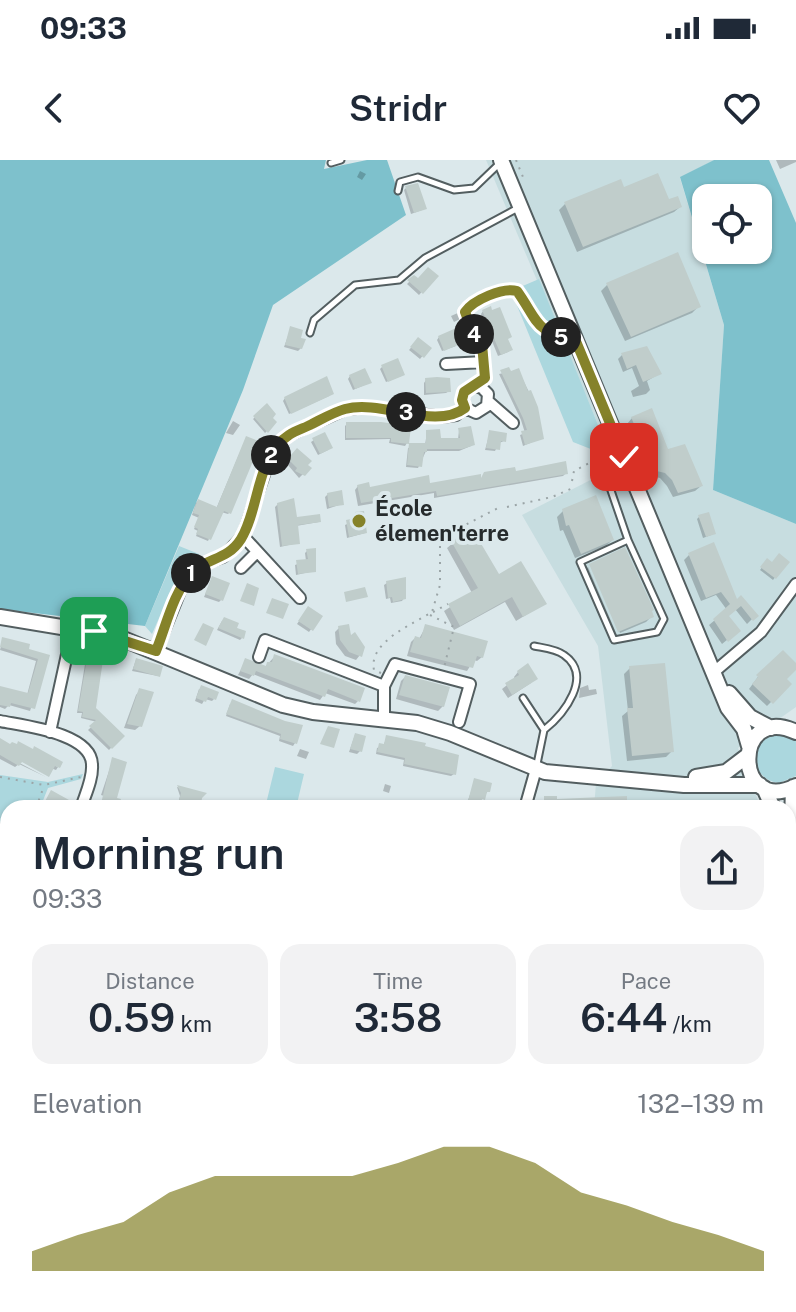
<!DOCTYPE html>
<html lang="en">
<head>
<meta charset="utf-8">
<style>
	body { margin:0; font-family:"Public Sans",sans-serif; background:#f2f2f3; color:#1f2937; height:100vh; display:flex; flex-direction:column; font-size:30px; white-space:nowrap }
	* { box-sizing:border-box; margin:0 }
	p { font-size:26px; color:#747a83 }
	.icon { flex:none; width:44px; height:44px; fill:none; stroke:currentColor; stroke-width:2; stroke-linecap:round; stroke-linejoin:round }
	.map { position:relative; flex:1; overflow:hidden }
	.drawer { position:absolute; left:0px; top:640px; width:796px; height:512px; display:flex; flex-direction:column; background:#fff; border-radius:24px 24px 0 0; box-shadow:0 2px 6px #0004 }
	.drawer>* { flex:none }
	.fabs { position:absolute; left:692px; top:24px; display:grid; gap:16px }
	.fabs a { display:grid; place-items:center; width:80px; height:80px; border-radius:16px; background:#fff; box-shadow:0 2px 6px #0004; font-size:40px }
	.pin { position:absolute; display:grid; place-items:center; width:68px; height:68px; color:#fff; margin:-34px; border-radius:16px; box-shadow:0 4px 12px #0006 }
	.km { position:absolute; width:40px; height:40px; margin:-20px; border-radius:50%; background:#222; color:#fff; font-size:22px; line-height:40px; text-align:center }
	.round { display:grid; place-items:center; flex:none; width:84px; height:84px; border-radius:24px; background:#f2f2f3 }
	.summary { display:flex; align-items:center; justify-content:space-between; height:136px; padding:0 32px }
	h1 { font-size:44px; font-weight:600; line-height:60px }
	.stats { display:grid; grid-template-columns:repeat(3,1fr); gap:12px; height:136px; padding:8px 32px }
	.stats div { display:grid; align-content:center; border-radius:20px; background:#f2f2f3; text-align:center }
	.stats b { font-size:40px; font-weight:600 }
	.stats small { font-size:22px; font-weight:400 }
	.stats p { font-size:22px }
	.chart { height:224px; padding:16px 32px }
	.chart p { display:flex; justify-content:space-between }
	.chart svg { width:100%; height:144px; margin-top:8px; fill:#85822a; opacity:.7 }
	.status { display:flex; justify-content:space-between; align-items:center; height:56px; padding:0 40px; background:#fff; direction:ltr }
	.status svg { height:22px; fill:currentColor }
	header { display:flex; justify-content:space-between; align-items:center; height:104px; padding:0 32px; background:#fff; font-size:36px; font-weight:600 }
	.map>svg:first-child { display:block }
</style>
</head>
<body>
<div class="status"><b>09:33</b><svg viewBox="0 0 49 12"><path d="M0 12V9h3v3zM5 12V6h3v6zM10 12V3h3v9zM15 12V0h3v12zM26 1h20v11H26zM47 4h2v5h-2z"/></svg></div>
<header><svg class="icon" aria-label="back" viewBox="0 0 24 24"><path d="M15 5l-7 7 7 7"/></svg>Stridr<svg class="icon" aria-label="heart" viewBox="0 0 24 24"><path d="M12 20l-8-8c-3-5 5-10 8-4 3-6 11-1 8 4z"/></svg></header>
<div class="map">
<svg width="796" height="1152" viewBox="0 0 796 1152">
	<rect width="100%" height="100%" fill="#dbe8eb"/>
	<path fill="#c7dde0" d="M486,0H714L680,18L724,165L713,330L796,364V547L738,588L761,648H594L596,623L612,606L598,486L522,355L616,307Z
		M788,717L796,737V867L792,868L788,884Z
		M796,976V1152H546L527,1144H788V978Z"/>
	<path fill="#abd7de" d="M539,119L611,297L573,282L511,131Z
		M179,386L199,394L178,415L152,474L145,466Z
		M781,574L796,581V616L779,623C746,618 748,576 781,574Z
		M275,607L304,614L296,648H265Z
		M83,614L81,619L48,628L40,648H8V673L0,666V615L48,622Z
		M796,867V936L788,939V884L792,868Z"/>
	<path fill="#7ec1cc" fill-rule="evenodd" d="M0,0H326L324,9L367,0H387L406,55L273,145L243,230L145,466L0,449Z
		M714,0H769L796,63V364L713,330L724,165L680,17ZM706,38H758V90H706Z
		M8,1100V1144H527L546,1152H0V1102Z"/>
	<path fill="#0003" d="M776,0H796V2L780,9Z
		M360,11L366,14L362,20L357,17Z
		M406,28L422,50L411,54L404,30Z
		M623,30L680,47L674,52L577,92L559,50L565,44Z
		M676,95L698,147L692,153L625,181L601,131L607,125Z
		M436,116L419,135L407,124L414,117L418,120Z
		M483,151L507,179L511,190L508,192L498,196L481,154Z
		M460,152L462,158L454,162L451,156Z
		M291,168L299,179L301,188L298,191L284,187Z
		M439,177L456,186L442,191L437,180Z
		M418,180L429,188L420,199L409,190Z
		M622,195L659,214L647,221L650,230L646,234L633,237L631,231L639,226L632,208L623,212L618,199Z
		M382,207L401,216L386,222L380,209Z
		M518,210L534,242L542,278L523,286L520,275L525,273L521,260L499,214Z
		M350,216L369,223L353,230L348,219Z
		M426,220L449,231L446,233L424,235V223Z
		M329,236L289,254L283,241L285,238Z
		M267,246L274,264L265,273L253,259Z
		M632,258L701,326L695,331L673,337L667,326L660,318L643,314L639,303L642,300L627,264Z
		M233,261L240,265L233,275L226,273Z
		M347,264H381L407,283L405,286L389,283L390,279L345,280V266Z
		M459,270L473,284L471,286L459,291H426L418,308L406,307L408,288L425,285L427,272L439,280H458Z
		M490,272L504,281L499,283L495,291L485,290Z
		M246,278L230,352L228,354L221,352L208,381L196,376L198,371L194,369L199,358L192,355L196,343L198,341L216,349Z
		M314,280L328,290L318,295L311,282Z
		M283,296L291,297L309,308L299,318L282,298Z
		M514,313H566L563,316L434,338V333L358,346L355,330L358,326L368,329L480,320Z
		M328,334L342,344L327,349L325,337Z
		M278,344L295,359L319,362L296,366L298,383L280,387L275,347Z
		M563,351L612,380L606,386L575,398L563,370L560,371L557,357Z
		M356,354L365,373L347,378L345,365L354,361Z
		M699,357L714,373L711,375L703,378L697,359Z
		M453,383L498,416L544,444L516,461L505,442L454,470L444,451L472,433L447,388Z
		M307,391L314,411L296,415L295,405L306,401L305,393Z
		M689,395L736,442L756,455L747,464L735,449L727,456L738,471L722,484L709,465L727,450L716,435L701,441L684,400Z
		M767,401L772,405L787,402L773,420L760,410Z
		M592,405L652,456L646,462L620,473Z
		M588,407L617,475L612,476L584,411Z
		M211,421L221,440L219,442L204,437Z
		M387,423L404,438L402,441L391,443L390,438L386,439L384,425Z
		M306,451L320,457L309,472L297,464Z
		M222,461L244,472L242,478L240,480L217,470Z
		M426,466L482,497L477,501L474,500L467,511L407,496L411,482L415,478L419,479Z
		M339,468L360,495L356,500L345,496L336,484L335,472Z
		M3,479L26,490L48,496L30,551L9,545L5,549L0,547V528L27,535L36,501L0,490Z
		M87,492L94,549L122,576L109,590L88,570L97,562L81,558L82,553H77Z
		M275,496L358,541L355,544L325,533L320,540L253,514L249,519L238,515L246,500L264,508Z
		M136,500L158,516L132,511Z
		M796,506L784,519L789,524L767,546L749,529L763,510Z
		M630,508L671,592L666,597L627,601L622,556L628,551L624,514Z
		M518,512L531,523L508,538L502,529L515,519L514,517Z
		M405,517L443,546L438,551L396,539L401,521Z
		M588,525L589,530L596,529L597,534L579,538L580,528Z
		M199,529L214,539L212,541L205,539L202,544L195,541Z
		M140,530V566L135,570L124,568L136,535Z
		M230,544L284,563L295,583L293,586L279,581L280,576L226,556Z
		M355,575L360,591L357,594L349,592Z
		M387,577L454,614L451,616L403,606L404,600L376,594L377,588L383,586Z
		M0,582L58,607L56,610L14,595L12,599L46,617L19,604L15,607L0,599Z
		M300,589L309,592L306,599L297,596Z
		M113,599L116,648H101L104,636L101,635Z
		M475,621L488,631L476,646L467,643Z
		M385,624L391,626L389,633L383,631Z
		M177,627L203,634L199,644L195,648H177L180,636Z
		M316,641L333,646V648H313Z
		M413,641L425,644L424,648H410Z
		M0,681L8,685V719L3,713L6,707L0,703Z
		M5,808L8,810V824L0,820Z
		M780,1144H781L789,1152H772Z"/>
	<path fill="#c0cdcb" d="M658,13L669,39L678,36L682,47L583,87L564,42L621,19L624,27Z
		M418,23L427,49L414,53L405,26Z
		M678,92L701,147L631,177L606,123Z
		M428,107L439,116L423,134L407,120L414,115L418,118Z
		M491,146L492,150L500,147L512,177L508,179L513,190L501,195L482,150Z
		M290,166L303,170L301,178L306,179L302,189L285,185Z
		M454,169L460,184L444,191L438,176Z
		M418,177L432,188L424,198L410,187Z
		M647,186L662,214L643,222L636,205L627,209L621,193Z
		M398,198L405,215L388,222L381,205Z
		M509,207L511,211L519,208L528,231L531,230L538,247L544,279L525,285L521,271L527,270L523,258L500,210Z
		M365,208L372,223L355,229L349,215Z
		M327,216L334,234L291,254L284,237Z
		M437,217L450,218L451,232L426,233L425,218Z
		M267,243L276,254L273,258L277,262L268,273L253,256Z
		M652,248L668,289L685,284L703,326L678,333L672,320L665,313L648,309L644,296L647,295L631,257Z
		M346,262H381L411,266L409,284L391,282V278H346Z
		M471,266L475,285L462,289H427V292H424L422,307L407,305L409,283H426V270L440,269L441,278H460L458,268Z
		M489,270L507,273L506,282L501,281L500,290L486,288Z
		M325,272L333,288L320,294L312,278Z
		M246,276L261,282L231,354L224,351L211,380L196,374L198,369L194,367L199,355L193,353L198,339L217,347Z
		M297,288L312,301L308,305L312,308L305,316L295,311L297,308L283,294L291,295Z
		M566,301L568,314L437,336L436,331L361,343L357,325L369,322L370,327L429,315L430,323L481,314V318L484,312L515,307L516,311Z
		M342,330L344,345L329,347L327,333Z
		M596,335L614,380L581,394L569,365L566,366L562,349Z
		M294,338L297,357L320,354L321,362L298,365L300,384L282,386L277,343Z
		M364,351L367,373L349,377L346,360L356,358L355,352Z
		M709,352L716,374L706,377L698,355Z
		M473,370L499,414L521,401L547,444L523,457L512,437L460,466L448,444L478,428L451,381Z
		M714,382L737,439L741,435L759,456L753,461L741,446L729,456L741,471L728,482L713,459L730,444L721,432L706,438L688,393Z
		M625,387L654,450L652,451L654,457L618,472L589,404Z
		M316,388V412L298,414L296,400L308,399L306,389Z
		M779,393L790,402L776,419L760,407L767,398L772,402Z
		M212,416L230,423L223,441L205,434Z
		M406,417V439L393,442L392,437L388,438L386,421Z
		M247,423L259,428L254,446L240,441Z
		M365,427L368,437L346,442L344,432Z
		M272,438L289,444L283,459L266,453Z
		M308,446L323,456L313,471L298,461Z
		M224,457L239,463L237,468L246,471L244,479L218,468Z
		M203,463L214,468L206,486L194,480Z
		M349,464L351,475L355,472L365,487L362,497L349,492L340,480L338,466Z
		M425,464L488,481L483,498L477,496L473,508L410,492L415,476L421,478Z
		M2,477L30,484L29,489L50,495L35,549L11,543L10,547L0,545V526L28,533L38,499L0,487Z
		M86,490L104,493L96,548L125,576L112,589L89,566L96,560L82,557L83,552L78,551L87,499H84Z
		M783,490L796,503V510L787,519L792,524L773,544L752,524L758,517L756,515Z
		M274,494L365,528L360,542L328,529L325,537L256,511L254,516L240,511L245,498L266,506L267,502H272Z
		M136,498L163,506L160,517L133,509Z
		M528,503L538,519L512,535L505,523L519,515L517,511Z
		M665,503L674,592L632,596L627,548H633L629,506Z
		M405,515L450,527L444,547L399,535Z
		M201,525L219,532L216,540L208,537L206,542L196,538Z
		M139,528L154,532L142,567L127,564Z
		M232,539L285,561L303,565L297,584L280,579L281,574L226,554Z
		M328,566L340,569L334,588L320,584Z
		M355,573L366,576L362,592L350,589Z
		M386,575L426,583L425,586L459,595L456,615L404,604L405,598L377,592L379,583L384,584Z
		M0,578L10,584L12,582L17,584L18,581L33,589L34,586L63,602L60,608L55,606L49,617L22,602L19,606L0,595Z
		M112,597L127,602L117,638L121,639L118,648H100Z
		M474,618L492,623L490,632H487L485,640L482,639L481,644L468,641Z
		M177,625L207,633L202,638L201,645L188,642L192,648H177L181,633Z
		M51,630L69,640L64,648H49L43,645Z
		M544,636H557V639L627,636V648H544Z
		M6,1003L8,1004V1040L0,1037V1023Z"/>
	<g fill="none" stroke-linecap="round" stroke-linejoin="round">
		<g stroke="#535e60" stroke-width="9">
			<path id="lane" d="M331,3L341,0
				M398,31L400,22L418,17L454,30L474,28L501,2
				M310,173L314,160L355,125L399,120L425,98L518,48
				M628,309L606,316L628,380L580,402L614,480L657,472L664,459L628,380
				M534,486C544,488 556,489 564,495C594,516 564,554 544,570L537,604
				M523,538L544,570
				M788,851L796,822"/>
		</g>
		<g stroke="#535e60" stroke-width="14">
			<path id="street" d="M446,204L484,202
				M489,242L513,263
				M465,248L462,240L464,232L485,218L482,184
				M465,248L476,253L487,246L488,234L482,228L474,226
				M243,376L300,438
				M241,408L257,392
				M156,491L183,424L203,404L223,397L243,376L270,297L287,276L346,249L368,247L442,257L456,255L465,248
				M259,497L265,480L384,526
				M714,512L761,472L796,424
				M384,558V526L395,504L470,524L459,562
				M0,561C24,566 92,573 92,605C93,619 85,635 81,648
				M50,572L73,467
				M525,648L536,609
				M0,745L8,752
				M0,839L8,843
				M0,956L8,925
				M788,1119L796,1117
				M443,1152L449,1144
				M695,1152L707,1144"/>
		</g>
		<g stroke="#535e60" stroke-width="18">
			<path id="secondary" d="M501,0L728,548L744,569L749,586
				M0,457L116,476L283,545L313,552L417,563L450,573L545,612L684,625H760
				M729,533L750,557L771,568
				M796,572C732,542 733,657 796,626
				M696,617L726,612L747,596
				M793,627L792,662L796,685
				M764,628L773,648
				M788,702L796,722"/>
		</g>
		<g stroke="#535e60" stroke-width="20">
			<path id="primary" d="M788,945L796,943
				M788,963L796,961
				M0,1122H8"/>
		</g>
		<path stroke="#9ba5a7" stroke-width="2" stroke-dasharray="2 6" stroke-linecap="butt" d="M516,0L523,17H520
			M476,177L465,152L470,144L511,129L517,131L540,168L560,177
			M572,321L574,311L610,292
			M507,347L552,337L573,328
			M433,452L448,444
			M430,455L454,467L444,508
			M381,513L374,510C368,482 413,464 432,452L440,425V378L498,348
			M0,617L44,625L81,617
			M36,648L44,626
			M0,663L8,671
			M526,1144L537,1148L584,1151"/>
		<use href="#lane" stroke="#fff" stroke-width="5"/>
		<use href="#street" stroke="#fff" stroke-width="10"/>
		<use href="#secondary" stroke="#fff" stroke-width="14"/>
		<use href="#primary" stroke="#fff" stroke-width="16"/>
	</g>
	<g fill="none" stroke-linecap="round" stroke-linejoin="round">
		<g stroke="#fff" stroke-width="16">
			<path id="route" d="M94,471L156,491C166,467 173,432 192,413C207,397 227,401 241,379C260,348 256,296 289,275C296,270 305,268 312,264C322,259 334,252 345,249C382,239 435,271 465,248L462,240L464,232L485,218L482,184L474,175L465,152C473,140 503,127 517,131C539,162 534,172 575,179L624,297"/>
		</g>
		<use href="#route" stroke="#85822a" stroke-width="10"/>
	</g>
	<circle fill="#85822a" stroke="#dbe8eb" stroke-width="3" cx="359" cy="361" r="8"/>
	<g text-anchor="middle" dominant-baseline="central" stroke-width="8" stroke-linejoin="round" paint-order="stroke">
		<g font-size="22" font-weight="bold" fill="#262b2c" stroke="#dbe8eb" text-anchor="start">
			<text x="375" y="348">École<tspan x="375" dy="25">élemen'terre</tspan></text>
		</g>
	</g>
</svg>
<div class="fabs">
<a><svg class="icon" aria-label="locate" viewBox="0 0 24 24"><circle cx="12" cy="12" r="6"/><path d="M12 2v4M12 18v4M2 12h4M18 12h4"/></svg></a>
</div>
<div class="pin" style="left:94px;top:471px;background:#1e9e55"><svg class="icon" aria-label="arrive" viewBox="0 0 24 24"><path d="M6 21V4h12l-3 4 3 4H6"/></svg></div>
<div class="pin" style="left:624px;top:297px;background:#d93025"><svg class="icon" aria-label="check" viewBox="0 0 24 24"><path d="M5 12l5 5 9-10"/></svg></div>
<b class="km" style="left:191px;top:413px">1</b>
<b class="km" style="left:271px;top:295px">2</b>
<b class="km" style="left:406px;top:252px">3</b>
<b class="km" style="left:474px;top:174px">4</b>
<b class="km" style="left:561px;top:177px">5</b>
<section class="drawer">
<div class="summary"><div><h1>Morning run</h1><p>09:33</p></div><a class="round"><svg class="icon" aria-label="share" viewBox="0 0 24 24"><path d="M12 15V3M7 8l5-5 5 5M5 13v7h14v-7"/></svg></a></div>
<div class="stats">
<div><p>Distance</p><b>0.59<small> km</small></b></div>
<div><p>Time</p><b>3:58</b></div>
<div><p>Pace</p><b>6:44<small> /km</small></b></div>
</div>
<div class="chart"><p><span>Elevation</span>132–139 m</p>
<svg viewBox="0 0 160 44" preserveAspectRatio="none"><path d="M0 44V38L10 33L20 29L30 20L40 15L50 15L60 15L70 15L80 11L90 6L100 6L110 11L120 20L130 24L140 29L150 33L160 38V44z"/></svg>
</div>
</section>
</div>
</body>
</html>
